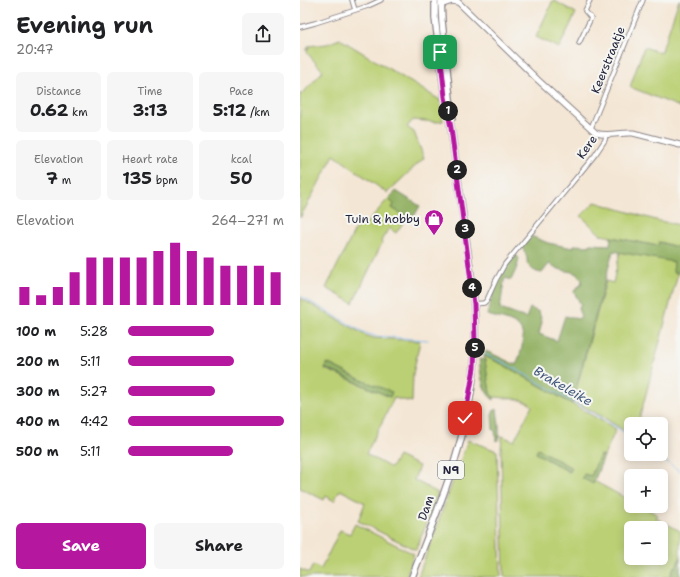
<!DOCTYPE html>
<html lang="en">
<head>
<meta charset="utf-8">
<style>
	body { margin:0; font-family:"Shantell Sans",sans-serif; background:#f6f6f6; color:#202124; height:100vh; display:flex; flex-direction:column; font-size:15px; white-space:nowrap }
	* { box-sizing:border-box; margin:0 }
	p { font-size:13px; color:#757577 }
	.icon { flex:none; width:22px; height:22px; fill:none; stroke:currentColor; stroke-width:2; stroke-linecap:round; stroke-linejoin:round }
	.map { position:relative; flex:1; overflow:hidden }
	.sheet { display:flex; flex-direction:column; background:#fff; width:300px }
	.sheet>* { flex:none }
	.tools { position:absolute; left:324px; top:417px; display:grid; gap:8px }
	.tools a { display:grid; place-items:center; width:44px; height:44px; border-radius:6px; background:#fff; box-shadow:0 2px 10px #0003; font-size:20px }
	.pin { position:absolute; display:grid; place-items:center; width:34px; height:34px; color:#fff; margin:-17px; border-radius:8px; box-shadow:0 2px 6px #0006 }
	.km { position:absolute; width:20px; height:20px; margin:-10px; border-radius:50%; background:#222; color:#fff; font-size:11px; line-height:20px; text-align:center }
	.round { display:grid; place-items:center; flex:none; width:42px; height:42px; border-radius:6px; background:#f6f6f6 }
	.summary { display:flex; align-items:center; justify-content:space-between; height:68px; padding:0 16px }
	h1 { font-size:22px; font-weight:700; line-height:30px }
	.metrics { display:grid; grid-template-columns:repeat(3,1fr); gap:6px; height:68px; padding:4px 16px }
	.metrics div { display:grid; align-content:center; border-radius:6px; background:#f6f6f6; text-align:center }
	.metrics b { font-size:17px; font-weight:700 }
	.metrics small { font-size:11px; font-weight:400 }
	.metrics p { font-size:11px }
	.chart { height:112px; padding:8px 16px }
	.chart p { display:flex; justify-content:space-between }
	.chart svg { width:100%; height:72px; margin-top:4px; stroke:#b5179e; stroke-width:6 }
	.primary-button { display:flex; gap:8px; margin-top:auto; padding:8px 16px }
	.primary-button a { flex:1; height:46px; border-radius:6px; background:#b5179e; color:#fff; font-size:16px; font-weight:700; line-height:46px; text-align:center }
	.primary-button a+a { background:#f6f6f6; color:#202124 }
	ul { padding:0 16px; list-style:none; font-size:13px }
	li { display:grid; grid-template-columns:64px 48px 1fr; align-items:center; height:30px }
	li i { height:10px; border-radius:5px; background:#b5179e }
	main { display:flex; flex:1; min-height:0 }
	.map>svg:first-child { display:block }
</style>
</head>
<body>
<main>
<section class="sheet">
<div class="summary"><div><h1>Evening run</h1><p>20:47</p></div><a class="round"><svg class="icon" aria-label="share" viewBox="0 0 24 24"><path d="M12 15V3M7 8l5-5 5 5M5 13v7h14v-7"/></svg></a></div>
<div class="metrics">
<div><p>Distance</p><b>0.62<small> km</small></b></div>
<div><p>Time</p><b>3:13</b></div>
<div><p>Pace</p><b>5:12<small> /km</small></b></div>
</div>
<div class="metrics">
<div><p>Elevation</p><b>7<small> m</small></b></div>
<div><p>Heart rate</p><b>135<small> bpm</small></b></div>
<div><p>kcal</p><b>50</b></div>
</div>
<div class="chart"><p><span>Elevation</span>264–271 m</p>
<svg viewBox="0 0 160 44" preserveAspectRatio="none"><path d="M5 44V33M15 44V38M25 44V33M35 44V24M45 44V15M55 44V15M65 44V15M75 44V15M85 44V11M95 44V6M105 44V11M115 44V15M125 44V20M135 44V20M145 44V20M155 44V24"/></svg>
</div>
<ul>
<li><b>100 m</b>5:28<i style="width:55%"></i></li>
<li><b>200 m</b>5:11<i style="width:68%"></i></li>
<li><b>300 m</b>5:27<i style="width:56%"></i></li>
<li><b>400 m</b>4:42<i style="width:100%"></i></li>
<li><b>500 m</b>5:11<i style="width:67%"></i></li>
</ul>
<div class="primary-button"><a>Save</a><a>Share</a></div>
</section>
<div class="map">
<svg width="380" height="577" viewBox="0 0 380 577">
	<rect width="100%" height="100%" fill="#f6f6f2"/>
	<filter id="ink" filterUnits="userSpaceOnUse"><feTurbulence type="fractalNoise" baseFrequency=".025" numOctaves="2"/><feDisplacementMap in="SourceGraphic" scale="8" xChannelSelector="R" yChannelSelector="G"/><feConvolveMatrix kernelMatrix="1 2 1 2 8 2 1 2 1" color-interpolation-filters="sRGB"/></filter>
	<filter id="wash" filterUnits="userSpaceOnUse"><feTurbulence type="fractalNoise" baseFrequency=".012" numOctaves="4" result="noise"/><feDisplacementMap in="SourceGraphic" scale="16" xChannelSelector="R" yChannelSelector="G"/><feGaussianBlur stdDeviation="0.9" result="paint"/><feColorMatrix in="noise" values="0 0 0 0 0 0 0 0 0 0 0 0 0 0 0 0 0 1.4 0 .05"/><feComposite in="paint" operator="in"/></filter>
	<g filter="url(#wash)">
		<rect width="100%" height="100%" fill="#f4e6d4"/>
		<path fill="#bbd074" stroke="#6e7958" fill-rule="evenodd" d="M253,0L276,13L259,48L236,37Z
			M379,0H380V107L330,87L344,47L361,53Z
			M40,39L140,100L143,121L137,122L113,120L107,127L114,132L124,158L87,193L34,155L0,218V93L2,94L23,71L8,54L6,49H9L8,46L27,44Z
			M88,199L95,204L92,208L105,216L103,219L105,220L96,233L89,228L81,241L82,243L53,303L26,288L59,222L65,225Z
			M295,202L359,221L380,225V248L360,242L358,246L301,235L281,216Z
			M320,252L375,262L373,272L378,273L338,424H331V435L303,417L273,401L306,281L313,283Z
			M0,298L67,336L74,338L120,341L113,374L112,402L94,398L66,454L91,468L98,456L119,466L114,480L138,493L116,550L58,521L65,503L40,490L34,501L26,496L24,500L0,488ZM27,363L59,379L90,397L25,369Z
			M184,356L202,364L316,429L304,456L300,455L291,477L293,484L294,481L331,501V506H341L358,515L356,518L380,531V558L376,568L374,567L370,577H204L201,450L202,436L214,441L232,406C226,398 204,398 194,397L190,393ZM238,449L271,468L269,472L236,453ZM331,528H361V558H331Z
			M168,440L197,451L201,577H118Z
			M55,524L114,554L106,577H0V569L9,573L13,565L21,569L40,530L50,534Z"/>
		<path fill="#94b266" stroke="#5b6a50" d="M96,191L120,206L113,218L107,214L105,216L92,208L94,204L88,199Z
			M231,236L248,243L273,248L274,245L289,246L290,244L310,245L311,237L358,246L359,242L380,248V270H379L378,273L373,272L374,262L313,251L272,404L202,364L184,356L186,351L216,365C221,353 229,332 215,324C208,320 195,317 187,315L194,288L202,274L215,254L219,258C218,266 215,272 211,280L205,278L204,281L200,309L226,318L230,308L239,312L242,322L239,334L257,341L265,316L278,319L281,316L278,309L281,305L274,292L276,288L281,285L282,280C274,270 273,273 262,270C258,269 254,266 249,264L242,273C234,272 232,269 227,264C228,258 225,252 222,247Z
			M179,359L185,360L190,393L194,397V400C181,391 181,373 179,359Z
			M27,363L59,379L92,392L90,397L25,368Z
			M197,409L199,426V440L198,441L196,440L195,430H193L192,415L194,410Z
			M238,449L272,468L270,472L236,453Z
			M300,455L304,456L293,484L282,478L284,474L291,476Z
			M380,558V577H370L374,567H376Z"/>
		<g fill="none" stroke-linecap="round" stroke-linejoin="round">
			<path stroke="#7ebcf1" stroke-width="1" d="M0,296L65,333L75,336L128,340
				M184,354L205,363L313,425L331,437
				M355,454L380,471"/>
		</g>
	</g>
	<g filter="url(#ink)">
		<g fill="none" stroke-linecap="round" stroke-linejoin="round">
			<g stroke="#8b8488" stroke-width="5.5">
				<path id="street" d="M52,0L55,10
					M0,27L15,23L68,6L81,0
					M279,43L291,18L285,11L290,0
					M291,128L343,0
					M174,304L184,303L187,300L196,280L205,264L295,155L305,140L306,135"/>
			</g>
			<g stroke="#8b8488" stroke-width="7">
				<path id="secondary" d="M156,0L238,80L296,133C308,137 320,132 333,133L380,145
					M141,5L152,1L157,2"/>
			</g>
			<g stroke="#8b8488" stroke-width="8">
				<path id="primary" d="M141,0L142,21L152,118
					M112,577C138,509 168,440 174,367C176,342 175,316 173,291L151,128L145,97L135,18V0"/>
			</g>
			<use href="#street" stroke="#fff" stroke-width="3.5"/>
			<use href="#secondary" stroke="#fff" stroke-width="5"/>
			<use href="#primary" stroke="#fff" stroke-width="5.5"/>
		</g>
	</g>
	<g fill="none" stroke-linecap="round" stroke-linejoin="round" filter="url(#ink)">
		<g stroke="#fff" stroke-width="8">
			<path id="route" d="M140,52L145,97L151,128L174,304L175,343L174,368L165,418"/>
		</g>
		<use href="#route" stroke="#b5179e" stroke-width="5"/>
	</g>
	<defs>
		<g id="shop-pin" transform="scale(1)"><path d="M0 17L-7.5 6A9.5 9.5 0 1 1 7.5 6Z" fill="#b5179e" stroke="#f6f6f2"/><path d="M-5-2.5h2.3a2.7 3.5 0 0 1 5.4 0H5L5.5 6h-11ZM-1.5-2.5h3a1.5 2.3 0 0 0-3 0Z" fill="#fff"/></g>
	</defs>
	<g fill-rule="evenodd">
		<use href="#shop-pin" x="134" y="219"/>
	</g>
	<g text-anchor="middle" dominant-baseline="central" stroke-width="4" stroke-linejoin="round" paint-order="stroke">
		<rect fill="#f6f6f2" stroke="#626272" stroke-width="1" x="138" y="461" width="26" height="18" rx="3"/>
		<g font-size="11" font-weight="bold" fill="#22223b">
			<text x="151" y="470">N9</text>
		</g>
		<g font-size="12" fill="#22223b" stroke="#f6f6f2">
			<text transform="translate(308 60) rotate(-68)">Keerstraatje</text>
			<text transform="translate(287 147) rotate(-55)">Kere</text>
			<text transform="translate(126 508) rotate(-70)">Dam</text>
		</g>
		<g font-size="12" fill="#22223b" stroke="#f6f6f2" text-anchor="end">
			<text x="120" y="219">Tuin &amp; hobby</text>
		</g>
		<g font-size="13" font-style="italic" fill="#42587b" stroke="#f6f6f2">
			<text transform="translate(263 386) rotate(30)">Brakeleike</text>
		</g>
	</g>
</svg>
<div class="tools">
<a><svg class="icon" aria-label="locate" viewBox="0 0 24 24"><circle cx="12" cy="12" r="6"/><path d="M12 2v4M12 18v4M2 12h4M18 12h4"/></svg></a>
<a>+</a>
<a>−</a>
</div>
<div class="pin" style="left:140px;top:52px;background:#1e9e55"><svg class="icon" aria-label="arrive" viewBox="0 0 24 24"><path d="M6 21V4h12l-3 4 3 4H6"/></svg></div>
<div class="pin" style="left:165px;top:418px;background:#d93025"><svg class="icon" aria-label="check" viewBox="0 0 24 24"><path d="M5 12l5 5 9-10"/></svg></div>
<b class="km" style="left:148px;top:111px">1</b>
<b class="km" style="left:157px;top:170px">2</b>
<b class="km" style="left:165px;top:229px">3</b>
<b class="km" style="left:172px;top:288px">4</b>
<b class="km" style="left:175px;top:348px">5</b>
</div>
</main>
</body>
</html>
